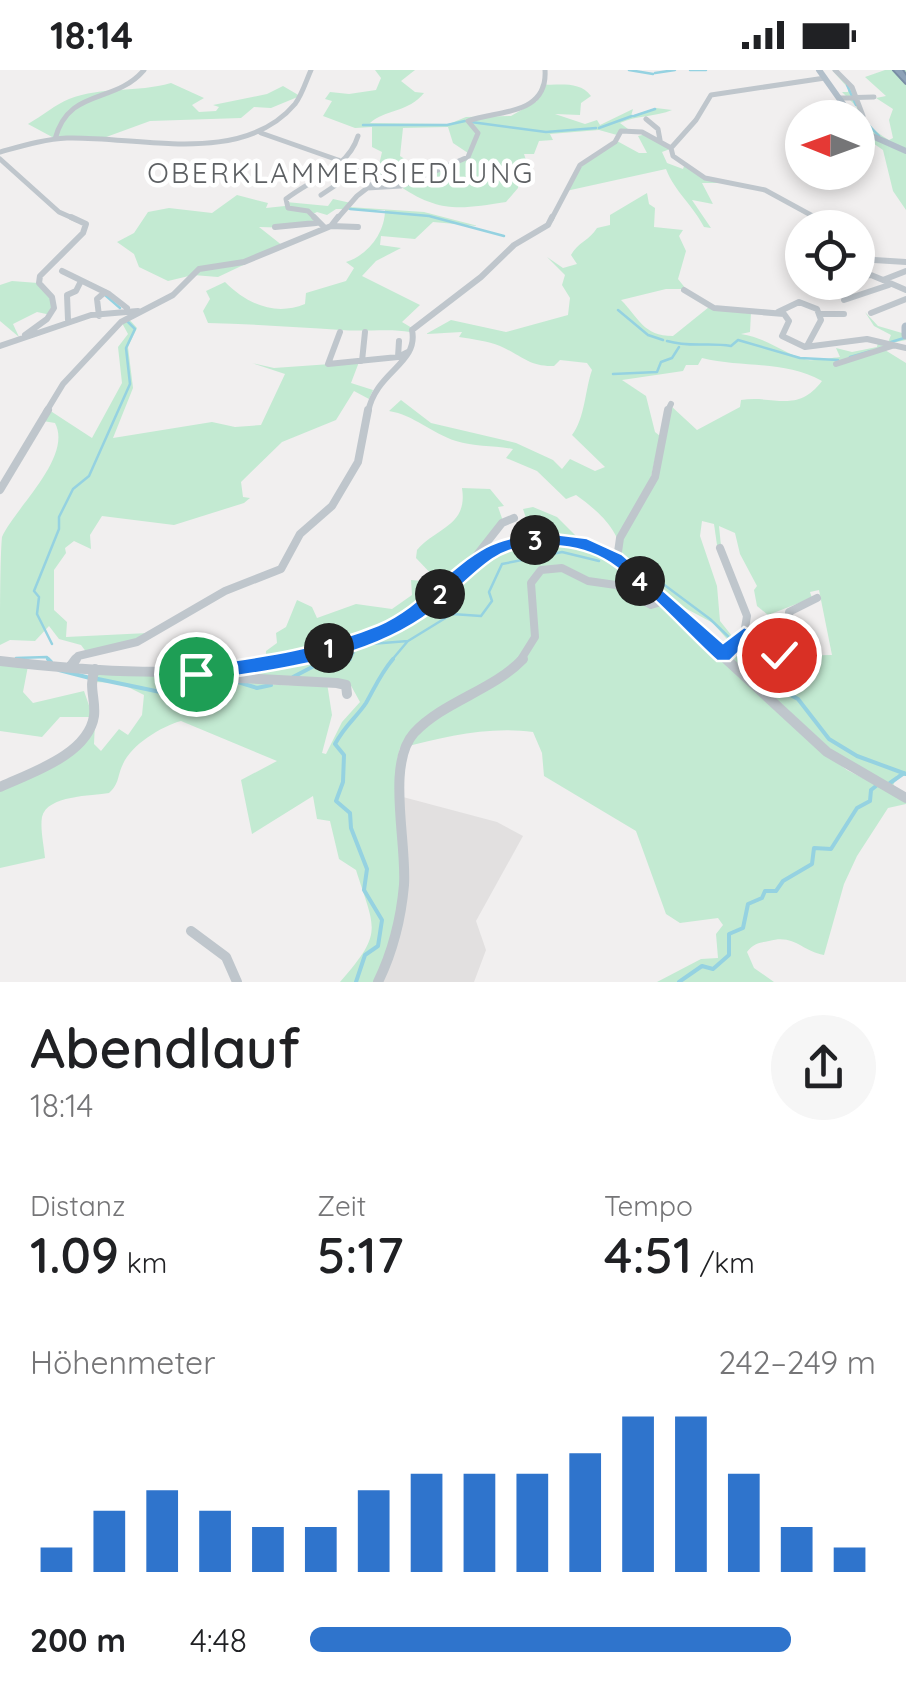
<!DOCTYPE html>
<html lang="de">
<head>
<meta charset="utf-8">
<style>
	body { margin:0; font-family:Quicksand,sans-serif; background:#f6f6f6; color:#202124; height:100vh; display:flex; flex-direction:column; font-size:38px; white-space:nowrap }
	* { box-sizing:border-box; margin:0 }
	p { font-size:32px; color:#757577 }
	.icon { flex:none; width:55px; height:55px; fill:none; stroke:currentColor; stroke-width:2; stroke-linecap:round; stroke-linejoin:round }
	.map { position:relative; height:912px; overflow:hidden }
	.drawer { display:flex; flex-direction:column; background:#fff; flex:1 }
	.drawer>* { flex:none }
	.needle { width:65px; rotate:271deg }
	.fabs { position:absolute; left:785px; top:30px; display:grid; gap:20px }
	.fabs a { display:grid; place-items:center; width:90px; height:90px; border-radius:50%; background:#fff; box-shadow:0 5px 15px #0003; font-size:50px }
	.pin { position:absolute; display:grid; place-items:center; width:85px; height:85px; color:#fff; margin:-42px; border:5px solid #fff; border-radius:50%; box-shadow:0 2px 10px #0007 }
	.km { position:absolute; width:50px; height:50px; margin:-25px; border-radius:50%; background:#222; color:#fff; font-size:28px; line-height:50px; text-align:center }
	.round { display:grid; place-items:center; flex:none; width:105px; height:105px; border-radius:52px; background:#f6f6f6 }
	.summary { display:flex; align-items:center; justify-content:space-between; height:170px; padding:0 30px }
	h1 { font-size:55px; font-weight:600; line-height:75px }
	.metrics { display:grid; grid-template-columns:repeat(3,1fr); gap:15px; height:170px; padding:10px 30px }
	.metrics div { display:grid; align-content:center }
	.metrics b { font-size:50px; font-weight:600 }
	.metrics small { font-size:28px; font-weight:400 }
	.metrics p { font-size:28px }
	.chart { height:280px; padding:20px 30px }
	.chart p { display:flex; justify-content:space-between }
	.chart svg { width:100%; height:180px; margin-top:10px; stroke:#2f74cc; stroke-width:6 }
	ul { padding:0 30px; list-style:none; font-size:32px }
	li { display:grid; grid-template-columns:160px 120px 1fr; align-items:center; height:75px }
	li i { height:25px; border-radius:12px; background:#2f74cc }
	.status { display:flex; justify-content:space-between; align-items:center; height:70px; padding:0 50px; background:#fff; direction:ltr }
	.status svg { height:28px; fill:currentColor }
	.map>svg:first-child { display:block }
</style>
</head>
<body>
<div class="status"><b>18:14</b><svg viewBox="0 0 49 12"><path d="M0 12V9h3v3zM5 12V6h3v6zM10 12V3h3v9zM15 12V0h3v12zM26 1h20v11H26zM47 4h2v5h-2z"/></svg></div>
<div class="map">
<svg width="906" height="912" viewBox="0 0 906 912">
	<rect width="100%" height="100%" fill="#f1efef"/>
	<path fill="#e2e0e0" d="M403,727L497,752L523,766L476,851L486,880L474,912H381Z"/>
	<path fill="#c3ead2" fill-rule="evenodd" d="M375,0H415L401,11L415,22L424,23C409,42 384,40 370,53L449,54L466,47L511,46L537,31L541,14C555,17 578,9 591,26L581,33L580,45L555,44L585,54L597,50L600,55L633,39L631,46L656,38L672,40C656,47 637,45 620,53L628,59L617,65L599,60L550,64L553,70L539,71L534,84H524L527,93L521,97L518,118L506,132C461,139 440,143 401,117L471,85L453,73L448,57L403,58L400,86L408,91L398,107L389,103L386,97L381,109L363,99L379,95L382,82L372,77V57L355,58L323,46L332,31L325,29L330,22L349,24L376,20L381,8Z
		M832,0C863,18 851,50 889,70L893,68L889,50L893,39L876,28L886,26L865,7L885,0H906V140L893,121L883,80L867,69H858L863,53L856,36L842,22H848V18Z
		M171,13L204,28L192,35L199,42L216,41L219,37L213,35L267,24L283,16L300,26L271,38L254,37L241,48L150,51L98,70L54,68L28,54C42,46 56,34 69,29C103,16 136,23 171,13Z
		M646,64L670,79L662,82L667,93L683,99L685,93L701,106L729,113H702L713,134L692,130L711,158L704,157C692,134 675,122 666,99L566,121L578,99L617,71L639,83H647L638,66Z
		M647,123L649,134L655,138L654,157L683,160L679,166L686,181L678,209L686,219H666L621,230C639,248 643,266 673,266L709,237L751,242L750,262L741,264C768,268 783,284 808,290C815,291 831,288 840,287L836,278L852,282L877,277L878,272L887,275L891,265L874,256L865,242L878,256L902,263L906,270L887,274L889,277L885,280L906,293V706L897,705L893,716L837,685L728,585L746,569L777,586L832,585L819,520L810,522L812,528L768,545L757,536L754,520L757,516L740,484L735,463L719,456L721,476L717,475L714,454L702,451L700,466L717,516L720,551L736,571L732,575L713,553L655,522L621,488C622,461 597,440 576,425L566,429L537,401L506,388L513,379C494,375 474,377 456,371C431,363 414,345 389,341L401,330L431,353L516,373L553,390L562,399L570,389L595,401L605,397L572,365C585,348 585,320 592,300L587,293L560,290L554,296C529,297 521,285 500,276C488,271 472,269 459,267L462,262L426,264L451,250L506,262L568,245L570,228L562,215L565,205L547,187L563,198L577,194L571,185C577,173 590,170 597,158L610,155V145ZM702,288C741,298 784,290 822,311C797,344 775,325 741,330L740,337L697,360L671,336L655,407L647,425L660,366L655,362L646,326L622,310L683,301L686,295H698Z
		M237,125L268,133L266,138L285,136L286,132L328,136L333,129L351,133L346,139H336L327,145L317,142L311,145L314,152L294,158L259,157L283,176L218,207L193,205L168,211L139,197L134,184L117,172L134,163L148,142L169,138L212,143Z
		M349,137L424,142L478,156L433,152L415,169L381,166L380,175L401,178L376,191L362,206L420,235L402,252L412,258L410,262C391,258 364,262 341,260C296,257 252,254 208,253L203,241L210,229L206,221L225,212C248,235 276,246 305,234L306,223L346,211L354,198L346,192C368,185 385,163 385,140H348Z
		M12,211L38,213L52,228L51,245L37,242L13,254L19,267L0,251V215Z
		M128,248L137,258L128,277L133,318L113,368L212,352L235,357L261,355L285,304L252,293L274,298L359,292L351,313L373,320L369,329L354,321L336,350L282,372L241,412L243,427L250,428L244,433L174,455L102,446L90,465L91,479L74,471L65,478L66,483L54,500V540L67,552L66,567L148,563L144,567L87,583L81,575L59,569L49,556L35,571L10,570L0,575C0,552 0,486 2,467C15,438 73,387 55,353L43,351L49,340L92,368L122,313L118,277L128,264L122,253Z
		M462,418L490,419L504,436L498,437L503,451C435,537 377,576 266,588V581L277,573L276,563L286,557L297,530L312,537L317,548L356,534L392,539L412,525L411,510L434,512L436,509L416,488L417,480C437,457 468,456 462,418Z
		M533,437L557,447L581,471L533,469L523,439Z
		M555,471L596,480L615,490L633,506L651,529L712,577L818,678L847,700L906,730V734L888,738L857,786L844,814L824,885C801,881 795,864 769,871C759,873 754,873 747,882L754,898L774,912H657L701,889L718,888L716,864L723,855L718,848L680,853L666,844L636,761L544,706L542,683L533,662C487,656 445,667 400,678C392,703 399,730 401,757C404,809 400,865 376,912H340C384,862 375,860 356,800L339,789L330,751L317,749L313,726L252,764L241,710L277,691L181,651C162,656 131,675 123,694C117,706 120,713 109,723C92,726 47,725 42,747C40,759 44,776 45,788L0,798V719L70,681L95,652L94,674L101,681L119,659L128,665L142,645L144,625L120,613L95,612L99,602L164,607L227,604C254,618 297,616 327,613L332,645L322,683L326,684L342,652L360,632L349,612C320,603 258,623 236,602C278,595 315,584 355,571C372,566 389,563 405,554C470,517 468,475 555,471Z
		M0,594L28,596L23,622L33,633L84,621L93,647H60L42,667L0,661Z"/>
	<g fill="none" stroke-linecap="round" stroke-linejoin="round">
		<path stroke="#95d2e1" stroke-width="2.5" d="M629,0L653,4
			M690,0H706
			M655,3L675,0
			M847,15L856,35
			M634,46L655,39
			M861,47L879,66
			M471,52L546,62L596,58
			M363,55H447L465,51
			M599,58L632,46
			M350,139L429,146L504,166
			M105,225L120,238
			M618,240L648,265L663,270
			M667,271C692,278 707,272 731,276L738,270L800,288L838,290
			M891,272L904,268
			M850,287L871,281
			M613,304L657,302L661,292L672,288L679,277
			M628,492L635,493L710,549L733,571
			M52,574L37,544L39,527L34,521L59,459V447L73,419L89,406L130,314L126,278L135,259L127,251
			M736,578L748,591
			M16,588L47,587L50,591
			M349,591L358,575L408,571L452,544L481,546L492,531L489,522L502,494L562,482L599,491
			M391,591L407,572"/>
		<path stroke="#95d2e1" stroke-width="4" d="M48,589L51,592
			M745,589L766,612L798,629L829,669L857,686L906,704
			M59,600L90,608
			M293,607L316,595L350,589
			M98,609L170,624L222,607L257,618L271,615
			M890,713L904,703
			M356,912L365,885L378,876L382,850L364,820L367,799L351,758L350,743L336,731L343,712L344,685L335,674C345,655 356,648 366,633C375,617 381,603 393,589
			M679,912L702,896L713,899L729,885V864L743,858L748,834L762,828L765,821H776L783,811L812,794L814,778L831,779L857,738L870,731L871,720L876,716"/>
		<g stroke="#788da4" stroke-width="4">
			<path id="highway" d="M894,0H902L906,6V13Z"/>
		</g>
		<path stroke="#bfc6cc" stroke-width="5" d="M835,0L852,17L863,46
			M839,28L874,27
			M646,49L658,59L660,70
			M261,63L338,90L357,101L377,95L388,102L357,126L336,150
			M55,69C69,17 114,35 144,0
			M671,78L696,50L711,25L825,8
			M0,82C22,76 45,69 67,68C138,66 242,97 295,34C302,25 306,11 311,0
			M0,89L59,142L77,150
			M367,118L401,116L468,87L478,63L468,51C497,40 548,46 545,0
			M321,125L357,101
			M317,150L308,141L288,138L286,129C311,109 348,99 358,66
			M551,150L580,95L615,72L621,61L642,62L671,78L673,86L705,108L765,120L820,150"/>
		<path stroke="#bfc6cc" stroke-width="6" d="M314,147L325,158
			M816,147L831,158
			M331,156L358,157
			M275,157L316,153
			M858,189L906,192
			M62,201L109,224L127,238
			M906,201L883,210L906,220
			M858,206L871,205L883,210
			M684,220L714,238L784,244L789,251L782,266L805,277L867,269L906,278
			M844,230L889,215
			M778,242L799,232L817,239L821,250L807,276
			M871,243L906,229
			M820,244H844
			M99,246L97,229L105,222
			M68,250L67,225L76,221L80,213
			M340,262L328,294L398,287L408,282
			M25,265L47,249L54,238L52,227L39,213L40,206L83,163L86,154L71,147
			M0,276L91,245L138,241
			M398,287L399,271
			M362,291L365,262
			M836,294L892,276
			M46,342L63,314L121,252L173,225L199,199L244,192L331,156L338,147
			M368,342C376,301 419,294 412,260L481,207L514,175L548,155L552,147
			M667,342L671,334"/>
		<path stroke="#bfc6cc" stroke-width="8" d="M0,420L48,340
			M720,478L747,546L744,564
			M617,489L620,468L655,407L668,340
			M473,490L502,453L514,448
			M724,585L744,564L774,583L792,585L789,542L817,528
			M74,591L78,586L137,572L225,521L281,499L300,464L332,436L358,392L368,340
			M272,591C313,582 360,573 398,554C426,540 446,516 470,497C511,464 569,460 614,488C656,514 693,558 729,591
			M520,591L535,567L531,513L541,500L562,498L588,511L616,515L651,535L661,532"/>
		<path stroke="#bfc6cc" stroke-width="10" d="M726,589L827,682L906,728
			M0,591C95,602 190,609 284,589
			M70,597L76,589
			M233,600L239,608L337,613L346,615L347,624
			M0,717C30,703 88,685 94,646C96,629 88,617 95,599
			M191,861L226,887L237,912
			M378,912C393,881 401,849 404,815C407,772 386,694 414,663C444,631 492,621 523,589"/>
		<path stroke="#b2bfca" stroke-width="6" d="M819,0L853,48
			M858,53L870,65L906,81"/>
		<path stroke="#b2bfca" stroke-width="9" d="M906,257V265"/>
		<use href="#highway" fill="#8da2b8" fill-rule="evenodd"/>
	</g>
	<path fill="#1a73e8" stroke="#fff" stroke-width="2.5" d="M546,463L587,468L622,484L723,573L744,557L786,579V591H772L746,575L730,591H717C684,561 647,518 610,493C580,473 524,468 493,489C468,506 448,531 423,548C358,592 272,601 196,612L187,604L196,596C258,587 320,579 378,555C420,537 447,498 486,477C505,467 525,465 546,463Z"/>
	<g text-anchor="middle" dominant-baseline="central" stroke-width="9" stroke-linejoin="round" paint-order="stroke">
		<g font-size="28" letter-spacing="2.5" fill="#5d6063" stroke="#fff">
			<text x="341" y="102">OBERKLAMMERSIEDLUNG</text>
		</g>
	</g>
</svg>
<div class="fabs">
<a><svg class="needle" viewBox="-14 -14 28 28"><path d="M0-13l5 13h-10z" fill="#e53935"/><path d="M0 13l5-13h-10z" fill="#757577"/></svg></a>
<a><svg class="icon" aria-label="locate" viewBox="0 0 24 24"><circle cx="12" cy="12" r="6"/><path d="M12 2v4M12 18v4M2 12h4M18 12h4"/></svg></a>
</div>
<div class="pin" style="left:196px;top:604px;background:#1e9e55"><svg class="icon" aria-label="arrive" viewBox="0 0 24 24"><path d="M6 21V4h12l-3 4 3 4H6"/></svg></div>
<div class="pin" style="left:779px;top:585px;background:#d93025"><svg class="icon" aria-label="check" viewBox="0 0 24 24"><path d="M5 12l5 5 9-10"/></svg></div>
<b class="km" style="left:329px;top:578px">1</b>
<b class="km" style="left:440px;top:524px">2</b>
<b class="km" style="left:535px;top:470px">3</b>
<b class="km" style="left:640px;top:511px">4</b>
</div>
<section class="drawer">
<div class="summary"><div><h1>Abendlauf</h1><p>18:14</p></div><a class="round"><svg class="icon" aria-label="share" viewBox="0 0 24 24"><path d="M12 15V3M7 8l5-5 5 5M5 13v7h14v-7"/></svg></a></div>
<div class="metrics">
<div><p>Distanz</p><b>1.09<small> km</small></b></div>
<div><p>Zeit</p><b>5:17</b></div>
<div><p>Tempo</p><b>4:51<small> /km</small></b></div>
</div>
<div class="chart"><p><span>Höhenmeter</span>242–249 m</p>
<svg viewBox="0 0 160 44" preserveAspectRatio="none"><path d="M5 44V38M15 44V29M25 44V24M35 44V29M45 44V33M55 44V33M65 44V24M75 44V20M85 44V20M95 44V20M105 44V15M115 44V6M125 44V6M135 44V20M145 44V33M155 44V38"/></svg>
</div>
<ul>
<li><b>200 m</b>4:48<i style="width:85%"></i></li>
</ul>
</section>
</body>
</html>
